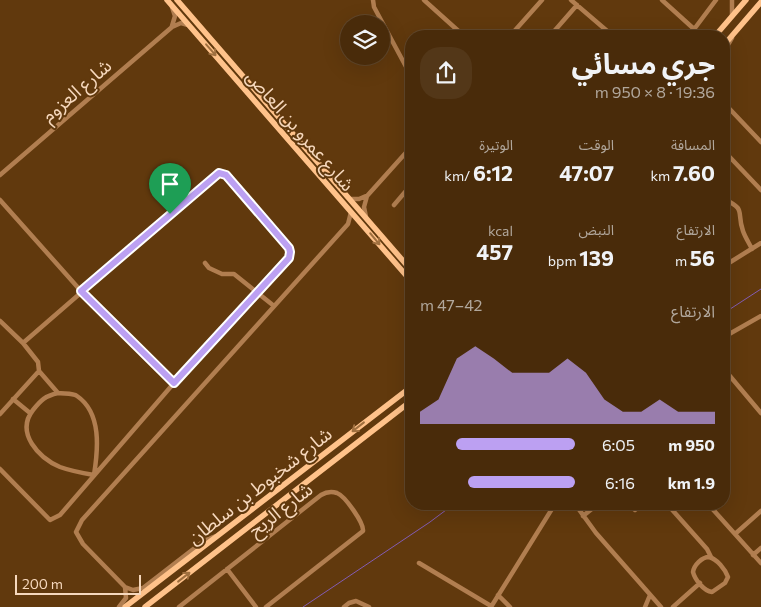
<!DOCTYPE html>
<html lang="ar">
<head>
<meta charset="utf-8">
<style>
	body { margin:0; font-family:Commissioner,"Noto Sans Arabic",sans-serif; background:#533718; color:#f1f3f6; direction:rtl; height:100vh; display:flex; flex-direction:column; font-size:19px; white-space:nowrap }
	* { box-sizing:border-box; margin:0 }
	p { font-size:16px; color:#b1a79c }
	.icon { flex:none; width:28px; height:28px; fill:none; stroke:currentColor; stroke-width:2; stroke-linecap:round; stroke-linejoin:round }
	.map { position:relative; flex:1; overflow:hidden; direction:ltr }
	.side { position:absolute; left:405px; top:30px; width:325px; height:480px; display:flex; flex-direction:column; background:#492b0a; border-radius:20px; box-shadow:0 5px 20px #0002,0 0 0 1px #61472b; direction:rtl }
	.side>* { flex:none }
	.buttons { position:absolute; left:340px; top:15px; display:grid; gap:10px }
	.buttons a { display:grid; place-items:center; width:50px; height:50px; border-radius:50%; background:#492b0a; box-shadow:0 5px 20px #0002,0 0 0 1px #61472b; font-size:25px }
	.scale { position:absolute; left:15px; bottom:12px; width:126px; box-sizing:border-box; padding-left:5px; border:2px solid #f6d8bd; border-top:0; font-size:14px; line-height:18px; white-space:nowrap; color:#f6d8bd; -webkit-text-stroke:4px #61390d; paint-order:stroke }
	.pin { position:absolute; display:grid; place-items:center; width:42px; height:42px; color:#fff; margin:-51px -21px; border-radius:50% 50% 50% 0; rotate:-45deg; box-shadow:0 0 5px #0007 }
	.pin .icon { rotate:45deg }
	.round { display:grid; place-items:center; flex:none; width:52px; height:52px; border-radius:20px; background:#533718 }
	.overview { display:flex; align-items:center; justify-content:space-between; height:85px; padding:0 15px }
	h1 { font-size:28px; font-weight:700; line-height:38px }
	.figures { display:grid; grid-template-columns:repeat(3,1fr); gap:8px; height:85px; padding:5px 15px }
	.figures div { display:grid; align-content:center }
	.figures b { font-size:21px; font-weight:700 }
	.figures small { font-size:14px; font-weight:400 }
	.figures p { font-size:14px }
	.chart { height:140px; padding:10px 15px }
	.chart p { display:flex; justify-content:space-between }
	.chart svg { width:100%; height:90px; margin-top:5px; fill:#bca0f2; opacity:.7 }
	ul { padding:0 15px; list-style:none; font-size:16px }
	li { display:grid; grid-template-columns:80px 60px 1fr; align-items:center; height:38px }
	li i { height:12px; border-radius:6px; background:#bca0f2 }
	.map>svg:first-child { display:block }
</style>
</head>
<body>
<div class="map">
<svg width="761" height="607" viewBox="0 0 761 607">
	<rect width="100%" height="100%" fill="#61390d"/>
	<g fill="none" stroke-linecap="round" stroke-linejoin="round">
		<path stroke="#835cb3" stroke-width="1" d="M724,313L761,289
			M303,607L430,522L454,504"/>
		<path stroke="#b17e50" stroke-width="4.5" d="M373,0L374,7L411,76
			M424,0L464,36
			M571,0L613,36
			M662,0L694,29
			M172,7L175,16L172,26
			M732,16V0
			M510,36L542,0
			M550,36L577,5
			M689,36L716,0
			M724,52L732,38
			M724,103L761,142
			M724,151L761,190
			M0,175L172,27L181,23L188,25
			M350,199H359L366,196
			M724,199C747,210 736,211 743,231C745,237 749,243 752,249
			M0,200L81,291L174,383
			M394,205L411,185
			M366,217L364,207L367,196L411,147
			M205,263L209,268L222,274H234L274,306
			M724,266L761,243
			M0,321L23,343L38,362L39,371L0,414
			M724,337L761,316
			M724,369L761,413
			M39,371L58,393
			M58,393C64,394 73,393 77,396C102,413 98,450 94,475C82,473 71,471 60,467C39,458 15,433 33,410C41,400 45,396 58,393Z
			M13,399L30,413
			M0,469L50,520L60,515L174,383L289,258L290,252L289,248L226,175L219,173L23,343
			M575,504L596,533L661,607
			M627,504L635,510L643,504
			M667,504L707,549L711,557
			M708,504L761,563
			M583,516L598,504
			M735,534L761,511
			M216,536L205,540L143,588L133,590L125,587L83,544L76,532L82,520L348,224L351,212
			M753,555L761,548
			M709,557C717,559 725,569 728,577L725,583L712,592C704,591 695,580 693,572C694,565 702,557 709,557Z
			M419,563L491,606
			M227,569L256,607
			M498,595L510,607
			M119,607L126,598L125,587
			M179,607L321,495C326,492 331,491 337,493C345,496 364,523 363,531L266,607
			M344,607L349,603L356,601L369,607
			M491,607L555,504
			M645,607L650,595
			M673,607L700,583"/>
		<path stroke="#ffc28a" stroke-width="5.5" d="M167,0L411,281
			M177,0L411,270
			M715,36L746,0
			M724,45L761,2
			M125,607L411,387
			M145,607L411,401"/>
	</g>
	<defs><path id="oneway-shaft" d="M-6 0H5M1.5-3L5.5 0L1.5 3" fill="none" stroke-width="1.6" stroke-linecap="round" stroke-linejoin="round" transform="scale(1.25)"/></defs>
	<g stroke="#a0703f">
		<use href="#oneway-shaft" transform="translate(211 50) rotate(49)"/>
		<use href="#oneway-shaft" transform="translate(375 239) rotate(50)"/>
		<use href="#oneway-shaft" transform="translate(358 427) rotate(142)"/>
		<use href="#oneway-shaft" transform="translate(184 577) rotate(-38)"/>
	</g>
	<g fill="none" stroke-linecap="round" stroke-linejoin="round">
		<g stroke="#fff" stroke-width="10">
			<path id="route" d="M219,173L226,175L289,248L290,252L289,258L174,383L81,291Z"/>
		</g>
		<use href="#route" stroke="#bca0f2" stroke-width="6"/>
	</g>
	<g text-anchor="middle" dominant-baseline="central" stroke-width="4" stroke-linejoin="round" paint-order="stroke">
		<g font-size="19" fill="#f6d8bd" stroke="#61390d">
			<text transform="translate(76 90) rotate(-41)">شارع العزوم</text>
			<text transform="translate(301 130) rotate(49)">شارع عمرو بن العاص</text>
			<text transform="translate(259 485) rotate(-38)">شارع شخبوط بن سلطان</text>
			<text transform="translate(280 509) rotate(-38)">شارع الريح</text>
		</g>
	</g>
</svg>
<div class="buttons">
<a><svg class="icon" aria-label="layers" viewBox="0 0 24 24"><path d="M12 4l9 5-9 5-9-5zM3 14l9 5 9-5"/></svg></a>
</div>
<div class="scale">200 m</div>
<div class="pin" style="left:170px;top:214px;background:#1e9e55"><svg class="icon" aria-label="arrive" viewBox="0 0 24 24"><path d="M6 21V4h12l-3 4 3 4H6"/></svg></div>
<section class="side">
<div class="overview"><div><h1>جري مسائي</h1><p>19:36 · 8 × 950 m</p></div><a class="round"><svg class="icon" aria-label="share" viewBox="0 0 24 24"><path d="M12 15V3M7 8l5-5 5 5M5 13v7h14v-7"/></svg></a></div>
<div class="figures">
<div><p>المسافة</p><b>7.60<small> km</small></b></div>
<div><p>الوقت</p><b>47:07</b></div>
<div><p>الوتيرة</p><b>6:12<small> /km</small></b></div>
</div>
<div class="figures">
<div><p>الارتفاع</p><b>56<small> m</small></b></div>
<div><p>النبض</p><b>139<small> bpm</small></b></div>
<div><p>kcal</p><b>457</b></div>
</div>
<div class="chart"><p><span>الارتفاع</span>42–47 m</p>
<svg viewBox="0 0 160 44" preserveAspectRatio="none"><path d="M0 44V38L10 32L20 12L30 6L40 12L50 19L60 19L70 19L80 12L90 19L100 32L110 38L120 38L130 32L140 38L150 38L160 38V44z"/></svg>
</div>
<ul>
<li><b>950 m</b>6:05<i style="width:77%"></i></li>
<li><b>1.9 km</b>6:16<i style="width:69%"></i></li>
</ul>
</section>
</div>
</body>
</html>
